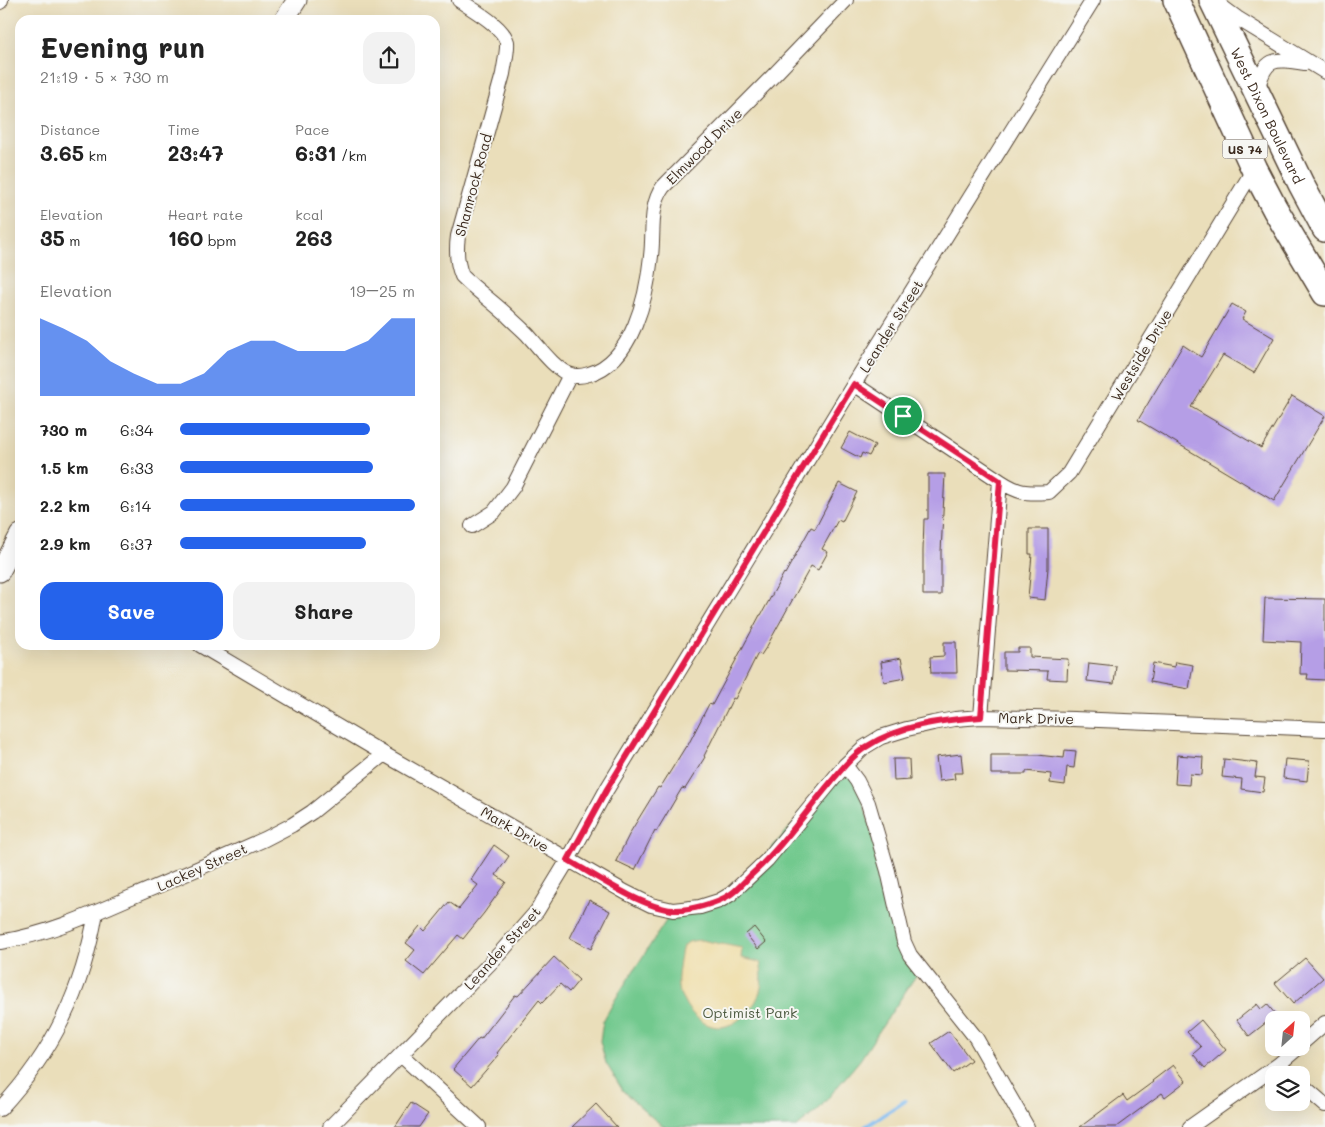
<!DOCTYPE html>
<html lang="en">
<head>
<meta charset="utf-8">
<style>
	body { margin:0; font-family:Mali,sans-serif; background:#f2f2f2; color:#222; height:100vh; display:flex; flex-direction:column; font-size:19px; white-space:nowrap }
	* { box-sizing:border-box; margin:0 }
	p { font-size:16px; color:#767676 }
	.icon { flex:none; width:28px; height:28px; fill:none; stroke:currentColor; stroke-width:2; stroke-linecap:round; stroke-linejoin:round }
	.map { position:relative; flex:1; overflow:hidden }
	.details { position:absolute; left:15px; top:15px; width:425px; height:635px; display:flex; flex-direction:column; background:#fff; border-radius:15px; box-shadow:0 5px 20px #0002 }
	.details>* { flex:none }
	.needle { width:32px; rotate:27deg }
	.fabs { position:absolute; left:1265px; top:1011px; display:grid; gap:10px }
	.fabs a { display:grid; place-items:center; width:45px; height:45px; border-radius:10px; background:#fff; box-shadow:0 5px 20px #0002; font-size:25px }
	.pin { position:absolute; display:grid; place-items:center; width:42px; height:42px; color:#fff; margin:-21px; border:2px solid #fff; border-radius:50%; box-shadow:0 1px 5px #0007 }
	.round { display:grid; place-items:center; flex:none; width:52px; height:52px; border-radius:15px; background:#f2f2f2 }
	.head { display:flex; align-items:center; justify-content:space-between; height:85px; padding:0 25px }
	h1 { font-size:28px; font-weight:700; line-height:38px }
	.figures { display:grid; grid-template-columns:repeat(3,1fr); gap:8px; height:85px; padding:5px 25px }
	.figures div { display:grid; align-content:center }
	.figures b { font-size:21px; font-weight:700 }
	.figures small { font-size:14px; font-weight:400 }
	.figures p { font-size:14px }
	.chart { height:140px; padding:10px 25px }
	.chart p { display:flex; justify-content:space-between }
	.chart svg { width:100%; height:90px; margin-top:5px; fill:#2563eb; opacity:.7 }
	.primary-button { display:flex; gap:10px; margin-top:auto; padding:10px 25px }
	.primary-button a { flex:1; height:58px; border-radius:15px; background:#2563eb; color:#fff; font-size:20px; font-weight:700; line-height:58px; text-align:center }
	.primary-button a+a { background:#f2f2f2; color:#222 }
	ul { padding:0 25px; list-style:none; font-size:16px }
	li { display:grid; grid-template-columns:80px 60px 1fr; align-items:center; height:38px }
	li i { height:12px; border-radius:6px; background:#2563eb }
	.map>svg:first-child { display:block }
</style>
</head>
<body>
<div class="map">
<svg width="1325" height="1127" viewBox="0 0 1325 1127">
	<rect width="100%" height="100%" fill="#f6f6f2"/>
	<filter id="ink" filterUnits="userSpaceOnUse"><feTurbulence type="fractalNoise" baseFrequency=".02" numOctaves="2"/><feDisplacementMap in="SourceGraphic" scale="10" xChannelSelector="R" yChannelSelector="G"/><feConvolveMatrix kernelMatrix="1 2 1 2 8 2 1 2 1" color-interpolation-filters="sRGB"/></filter>
	<filter id="wash" filterUnits="userSpaceOnUse"><feTurbulence type="fractalNoise" baseFrequency=".0096" numOctaves="4" result="noise"/><feDisplacementMap in="SourceGraphic" scale="20" xChannelSelector="R" yChannelSelector="G"/><feGaussianBlur stdDeviation="1.12" result="paint"/><feColorMatrix in="noise" values="0 0 0 0 0 0 0 0 0 0 0 0 0 0 0 0 0 1.4 0 .05"/><feComposite in="paint" operator="in"/></filter>
	<g filter="url(#wash)">
		<rect width="100%" height="100%" fill="#eadeba"/>
		<path fill="#72c98e" stroke="#567a56" d="M845,765L857,781L904,942L921,968L860,1060L818,1110L797,1127H665L655,1120L623,1091L606,1063L600,1041L603,1021L619,993L673,910L731,894Z"/>
		<path fill="#eeda9e" stroke="#94825e" d="M701,940L742,948L741,958L760,962C764,982 762,999 745,1014C740,1019 734,1024 726,1026C709,1031 691,1016 684,1001C682,997 678,991 678,987C677,979 679,968 680,960C681,956 681,949 684,946C688,940 695,941 701,940Z"/>
		<g fill="none" stroke-linecap="round" stroke-linejoin="round">
			<path stroke="#7fbcf2" stroke-width="4" d="M865,1127L905,1101"/>
		</g>
		<g id="blocks">
			<path fill="#b59ee6" d="M1232,304L1246,312L1242,319L1274,338L1254,373L1223,355L1191,407L1261,448L1292,396L1325,416L1274,501L1138,420L1183,345L1201,357Z
				M850,432L875,445L869,456L862,453L860,458L841,448Z
				M928,474H945L941,552V595H923V551L924,519H928Z
				M839,483L857,492L842,522L838,520L822,549L828,552L818,570L811,566L767,646L761,655L758,653L735,699L733,698L704,756L705,757L685,789L682,788L656,832L655,830L635,870L616,861L631,831L658,787L660,788L686,746L687,747L709,704L712,705L760,615H761L784,573L785,574L811,527L815,529Z
				M1029,529H1048V568L1045,600L1028,598L1032,554H1029Z
				M1265,598L1325,599V680L1307,679L1308,674H1300L1301,642L1263,640Z
				M944,642H956L957,673H931L930,657L944,656Z
				M1018,648H1030V657L1068,659L1067,680L1047,679L1048,671L1004,670V652H1018Z
				M901,658L905,678L884,682L881,662Z
				M1175,662L1193,665L1189,689L1150,682L1153,663L1174,667Z
				M1089,663L1116,666L1114,684L1087,681Z
				M1065,750L1076,751L1074,768L1067,767L1065,785L1050,783L1051,774L1026,771V774H991V755H1038L1064,758Z
				M961,754L963,773H954L955,779L939,781L936,757Z
				M1177,755L1203,757L1202,775L1190,774L1189,785L1175,784Z
				M893,759H909L910,780L894,781Z
				M1224,759L1257,763L1255,777L1265,778L1263,792L1241,789L1242,779L1222,777Z
				M1285,759L1309,761L1307,781L1283,778Z
				M494,845L509,856L496,875L506,882L484,913L463,939L458,935L424,975L406,961L415,950L406,943L420,926L425,931L449,902L459,909L478,885L471,880Z
				M589,900L610,911L591,949L570,938Z
				M754,927L766,942L758,949L746,934Z
				M554,957L579,980L569,992L560,984L542,1003L539,1000L497,1053L499,1055L472,1086L453,1069L479,1038L481,1039L515,995L518,996Z
				M1305,958L1323,978L1293,1004L1275,983Z
				M1257,1004L1261,1009L1267,1004L1276,1015L1249,1036L1237,1020Z
				M1201,1020L1226,1050L1205,1068L1193,1054L1201,1047L1187,1032Z
				M949,1031L971,1060L953,1073L931,1043Z
				M1173,1065L1186,1081L1165,1097L1162,1093L1116,1127H1080L1123,1095L1127,1101L1153,1082L1152,1081Z
				M411,1103L428,1114L419,1127H395Z
				M596,1104L617,1127H572Z"/>
		</g>
	</g>
	<g filter="url(#ink)">
		<use href="#blocks" fill-opacity="0" stroke="#554535" stroke-width="1"/>
		<g fill="none" stroke-linecap="round" stroke-linejoin="round">
			<g stroke="#554535" stroke-width="16">
				<path id="street" d="M459,0C473,10 503,26 507,42C508,50 504,66 503,74L458,236C456,250 456,262 462,276C476,290 493,302 508,316C514,322 521,328 527,334C538,346 555,370 571,375C577,377 583,376 589,374C633,361 647,296 651,256C654,233 649,206 663,187L773,76L846,0
					M0,2L1,0
					M1218,4L1237,18L1325,72
					M1257,91C1265,57 1273,58 1305,63
					M854,384L1000,481L981,717
					M1000,481C1020,494 1026,493 1049,492L1069,473L1254,169
					M472,526L494,512L513,487L570,375
					M200,645L384,754L625,892L651,905L673,910L700,907L719,901L731,894L767,860L845,765L863,748L881,737L907,729L933,723L955,719L981,717L1074,719L1325,729
					M845,765L857,781L868,803L888,871L904,942L910,955L976,1038L1027,1127
					M0,942C45,935 88,916 129,898C175,879 220,859 265,839L292,825L312,812L384,754
					M1301,1044L1325,1023
					M401,1055L479,1127
					M1278,1065L1290,1075
					M1301,1084L1325,1105
					M0,1109C53,1052 83,990 96,912
					M330,1127L500,953L537,911L568,860L607,789L854,384L1093,0
					M1190,1127L1278,1065L1298,1048"/>
			</g>
			<g stroke="#554535" stroke-width="21">
				<path id="secondary" d="M284,20L297,0
					M0,572L20,534"/>
			</g>
			<g stroke="#554535" stroke-width="28">
				<g id="highway">
					<path d="M1176,0L1254,169L1275,209L1325,293"/>
					<path id="s1" d="M1212,0L1301,184L1325,229"/>
				</g>
			</g>
			<use href="#street" stroke="#fff" stroke-width="14"/>
			<use href="#secondary" stroke="#fff" stroke-width="19"/>
			<use href="#highway" stroke="#fff" stroke-width="25"/>
		</g>
	</g>
	<g fill="none" stroke-linecap="round" stroke-linejoin="round" filter="url(#ink)">
		<g stroke="#fff" stroke-width="10">
			<path id="route" d="M854,384L1000,481L981,717C942,720 899,725 866,747C852,756 841,770 831,782C804,814 781,848 750,876C744,882 738,889 731,894C718,903 689,911 673,910C643,908 594,875 568,860L607,789Z"/>
		</g>
		<use href="#route" stroke="#e11d48" stroke-width="6"/>
	</g>
	<g text-anchor="middle" dominant-baseline="central" stroke-width="4" stroke-linejoin="round" paint-order="stroke">
		<rect fill="#f6f6f2" stroke="#73675e" stroke-width="1" x="1222.5" y="139.5" width="45" height="19" rx="4"/>
		<g font-size="12" font-weight="bold" fill="#3b2a1e">
			<text x="1245" y="149">US 74</text>
		</g>
		<g font-size="14" fill="#3b2a1e" stroke="#f6f6f2">
			<text stroke="none"><textPath href="#s1" startOffset="128">West Dixon Boulevard</textPath></text>
			<text transform="translate(704 146) rotate(-45)">Elmwood Drive</text>
			<text transform="translate(473 185) rotate(-75)">Shamrock Road</text>
			<text transform="translate(891 326) rotate(-58)">Leander Street</text>
			<text transform="translate(1141 355) rotate(-59)">Westside Drive</text>
			<text transform="translate(1036 718) rotate(1)">Mark Drive</text>
			<text transform="translate(515 829) rotate(30)">Mark Drive</text>
			<text transform="translate(202 867) rotate(-24)">Lackey Street</text>
			<text transform="translate(502 948) rotate(-48)">Leander Street</text>
		</g>
		<g font-size="14" fill="#4c5a40" stroke="#f6f6f2">
			<text x="750" y="1012">Optimist Park</text>
		</g>
	</g>
</svg>
<div class="fabs">
<a><svg class="needle" viewBox="-14 -14 28 28"><path d="M0-13l5 13h-10z" fill="#e53935"/><path d="M0 13l5-13h-10z" fill="#767676"/></svg></a>
<a><svg class="icon" aria-label="layers" viewBox="0 0 24 24"><path d="M12 4l9 5-9 5-9-5zM3 14l9 5 9-5"/></svg></a>
</div>
<div class="pin" style="left:903px;top:416px;background:#1e9e55"><svg class="icon" aria-label="arrive" viewBox="0 0 24 24"><path d="M6 21V4h12l-3 4 3 4H6"/></svg></div>
<section class="details">
<div class="head"><div><h1>Evening run</h1><p>21:19 · 5 × 730 m</p></div><a class="round"><svg class="icon" aria-label="share" viewBox="0 0 24 24"><path d="M12 15V3M7 8l5-5 5 5M5 13v7h14v-7"/></svg></a></div>
<div class="figures">
<div><p>Distance</p><b>3.65<small> km</small></b></div>
<div><p>Time</p><b>23:47</b></div>
<div><p>Pace</p><b>6:31<small> /km</small></b></div>
</div>
<div class="figures">
<div><p>Elevation</p><b>35<small> m</small></b></div>
<div><p>Heart rate</p><b>160<small> bpm</small></b></div>
<div><p>kcal</p><b>263</b></div>
</div>
<div class="chart"><p><span>Elevation</span>19–25 m</p>
<svg viewBox="0 0 160 44" preserveAspectRatio="none"><path d="M0 44V6L10 11L20 17L30 27L40 33L50 38L60 38L70 33L80 22L90 17L100 17L110 22L120 22L130 22L140 17L150 6L160 6V44z"/></svg>
</div>
<ul>
<li><b>730 m</b>6:34<i style="width:81%"></i></li>
<li><b>1.5 km</b>6:33<i style="width:82%"></i></li>
<li><b>2.2 km</b>6:14<i style="width:100%"></i></li>
<li><b>2.9 km</b>6:37<i style="width:79%"></i></li>
</ul>
<div class="primary-button"><a>Save</a><a>Share</a></div>
</section>
</div>
</body>
</html>
